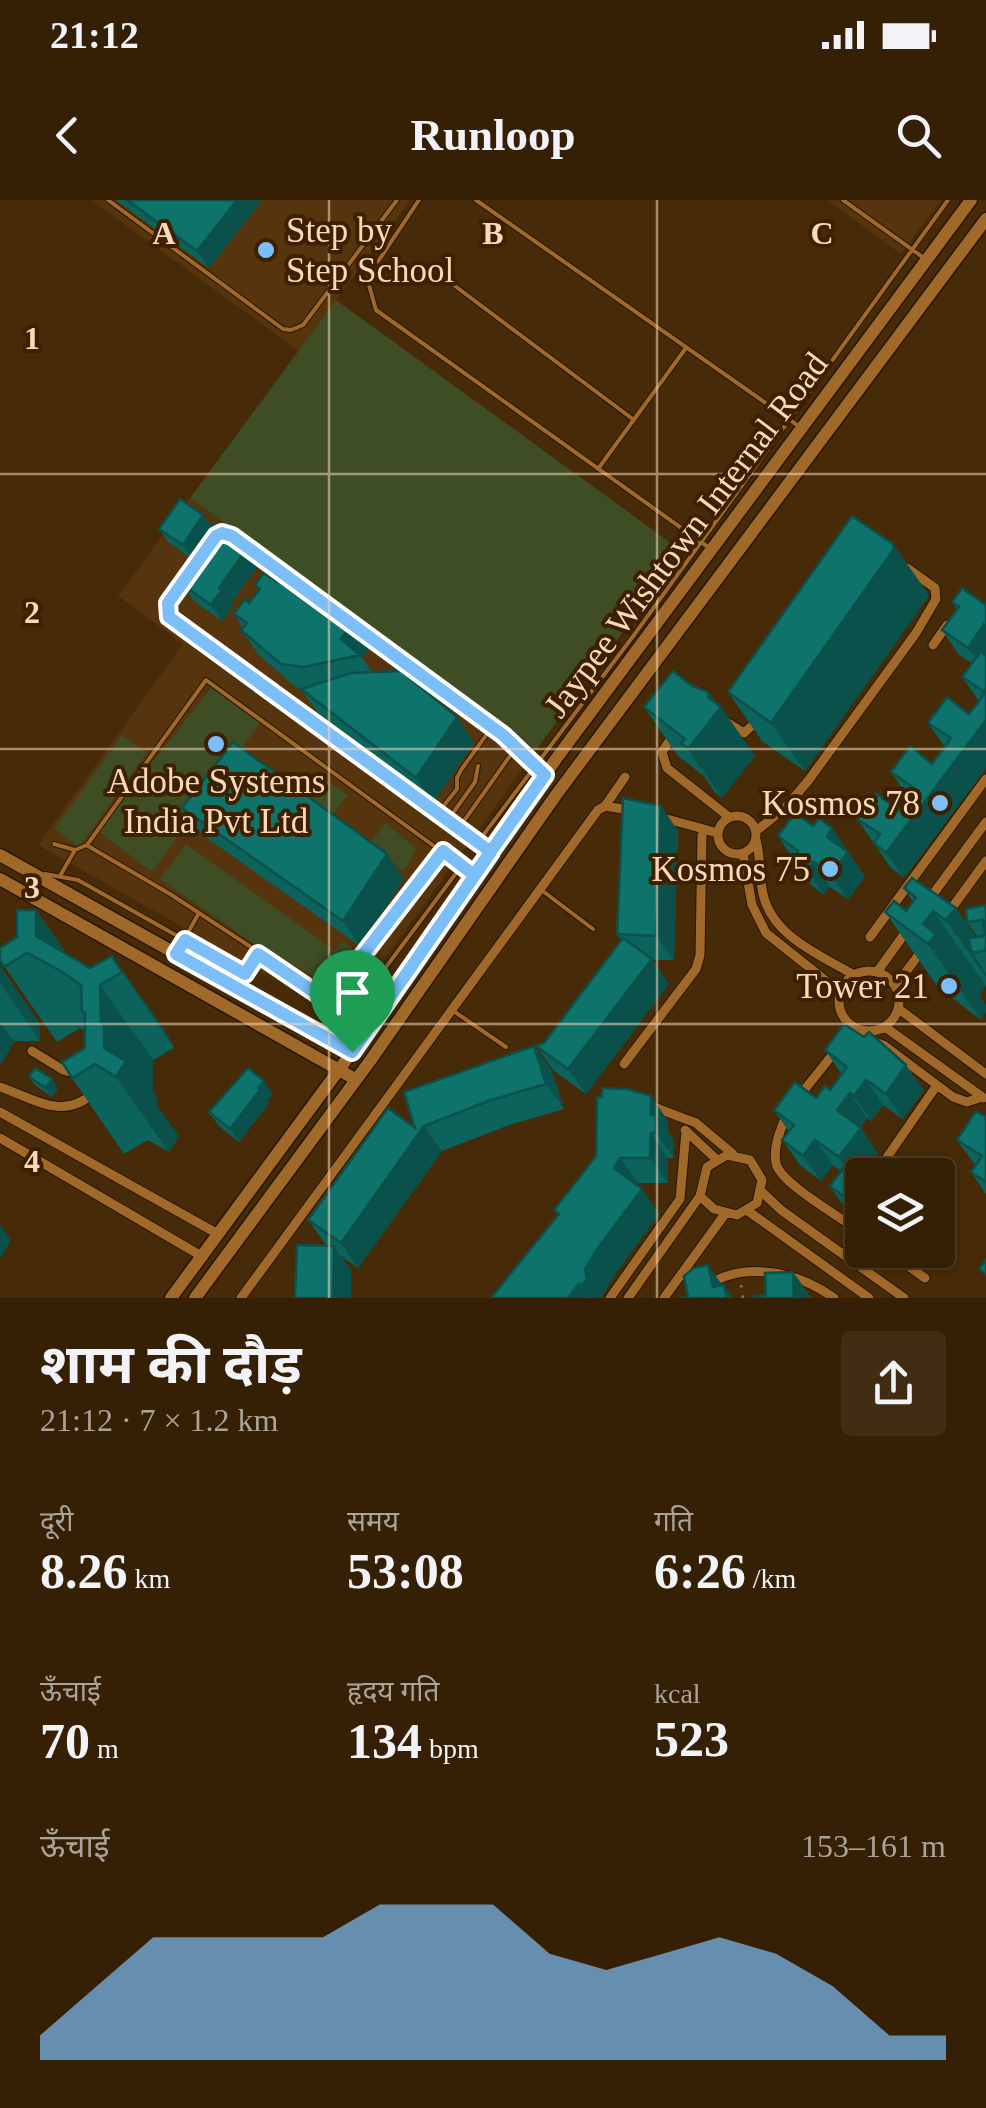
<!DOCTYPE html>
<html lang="hi">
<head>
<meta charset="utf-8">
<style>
	body { margin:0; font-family:"Times New Roman","Noto Sans Devanagari",serif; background:#402d13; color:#f1f3f6; height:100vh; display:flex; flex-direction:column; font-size:38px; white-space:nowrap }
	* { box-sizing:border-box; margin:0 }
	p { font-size:32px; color:#aaa39a }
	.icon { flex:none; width:55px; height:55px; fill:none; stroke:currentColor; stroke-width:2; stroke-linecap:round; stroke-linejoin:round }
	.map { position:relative; height:1098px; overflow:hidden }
	.panel { display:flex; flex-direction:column; background:#352005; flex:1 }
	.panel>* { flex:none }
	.fabs { position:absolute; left:845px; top:958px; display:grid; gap:20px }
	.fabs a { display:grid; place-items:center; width:110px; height:110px; border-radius:10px; background:#352005; box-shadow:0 2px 8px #0004,0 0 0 2px #4f3e27; font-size:50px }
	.pin { position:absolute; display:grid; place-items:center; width:85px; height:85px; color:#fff; margin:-102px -42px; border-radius:50% 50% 50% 0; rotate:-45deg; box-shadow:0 0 10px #0007 }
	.pin .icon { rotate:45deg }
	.round { display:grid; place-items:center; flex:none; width:105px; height:105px; border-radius:10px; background:#402d13 }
	.overview { display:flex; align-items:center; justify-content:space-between; height:170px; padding:0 40px }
	h1 { font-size:55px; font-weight:700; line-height:75px }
	.stats { display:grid; grid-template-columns:repeat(3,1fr); gap:15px; height:170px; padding:10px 40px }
	.stats div { display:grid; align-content:center }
	.stats b { font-size:50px; font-weight:700 }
	.stats small { font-size:28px; font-weight:400 }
	.stats p { font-size:28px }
	.chart { height:280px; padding:20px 40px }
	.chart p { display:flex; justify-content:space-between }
	.chart svg { width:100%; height:180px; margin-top:10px; fill:#7bbef8; opacity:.7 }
	.status { display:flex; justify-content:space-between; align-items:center; height:70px; padding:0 50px; background:#352005; direction:ltr }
	.status svg { height:28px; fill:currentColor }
	header { display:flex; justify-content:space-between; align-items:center; height:130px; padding:0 40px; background:#352005; font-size:45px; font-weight:700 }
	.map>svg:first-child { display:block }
</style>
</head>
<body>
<div class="status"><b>21:12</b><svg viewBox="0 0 49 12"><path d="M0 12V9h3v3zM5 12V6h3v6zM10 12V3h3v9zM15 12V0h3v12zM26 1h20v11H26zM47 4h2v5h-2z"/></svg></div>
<header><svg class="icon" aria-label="back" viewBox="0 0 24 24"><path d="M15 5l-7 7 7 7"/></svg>Runloop<svg class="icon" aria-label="search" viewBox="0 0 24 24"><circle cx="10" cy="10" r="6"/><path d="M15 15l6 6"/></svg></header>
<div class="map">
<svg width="986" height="1098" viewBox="0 0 986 1098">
	<rect width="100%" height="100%" fill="#472a07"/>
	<path fill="#55340e" d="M91,0H410L299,151Z
		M827,0H941L901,54Z
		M190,298L536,550L342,818L38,645L183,444L118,396Z"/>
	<path fill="#3e4d24" d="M336,100L682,351L536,550L190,298Z
		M215,483L263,519L152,672L98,631Z
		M122,535L147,553L79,647L54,629Z
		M321,577L348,595L329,618L306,597Z
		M386,622L416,649L404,672L370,643Z
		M186,644L334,750L344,741L355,752L326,783L250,741L160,679Z"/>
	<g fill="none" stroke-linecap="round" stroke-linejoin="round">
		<g stroke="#271503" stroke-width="6">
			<path id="lane" d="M108,0L283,129L291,130L303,125L397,0
				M419,0L367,78L376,110L708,347
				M476,0L800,227
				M843,0L924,58
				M455,86L634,220
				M598,269L686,148
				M246,346L286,377
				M196,364L168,403L169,417L487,649
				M355,427L503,535L544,574
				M438,613L457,589V578L461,570L492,527
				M448,620L475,582L478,566
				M459,628L517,546
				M478,642L634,435L948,0
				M54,644L75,650
				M88,646L170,694L327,797L335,792L443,651
				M45,674L78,680L245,774
				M60,676L75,650L87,645L206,480L471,673
				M540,689L593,729
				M177,752L199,713
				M240,784L259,754
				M452,810L506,847
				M334,837L462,665"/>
		</g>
		<g stroke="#271503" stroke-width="11">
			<path id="street" d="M933,445L947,425
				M728,523L744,533L758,520
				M674,534L662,552L667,568L729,617
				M605,606L625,577
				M718 635a19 19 0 1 1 38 0a19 19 0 1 1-38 0Z
				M663,618L704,629
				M756,631L785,608L808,581L916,433L936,399L935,388L907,368
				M756,640C761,657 759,676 763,694C772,736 820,755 854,775
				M743,654L752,705L766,733L840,792
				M928,701L986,622
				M946,716L986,661
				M870,737L986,579
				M839 801a30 30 0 1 1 60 0a30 30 0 1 1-60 0Z
				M877,772L908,729
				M896,785L923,749
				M899,809L986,874
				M885,827L984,898
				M875,842L885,846L953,897L967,902L982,897
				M32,851L63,870L77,874
				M624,864L696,769L700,755L702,635L704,629L717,633
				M0,887C33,898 64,922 94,892
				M797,899L837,849
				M651,906L696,923L733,954
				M0,912L218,1034
				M786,916C780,931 773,947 776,963C779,983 844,1019 862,1033
				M685,930L716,959
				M0,938L203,1057
				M727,955L750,960L762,980L757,1003L737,1015L714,1009L700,996L707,967Z
				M883,963L937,885
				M762,992L781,1010L904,1098
				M748,1011L869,1098
				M886,1050L925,1078
				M241,1098L598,610L605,606L634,611
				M610,1098L680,999L686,931
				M628,1098L700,996
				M664,1098L725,1014
				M692,1098C731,1058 792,1068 834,1098"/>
		</g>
		<g stroke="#271503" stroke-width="15">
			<path id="secondary" d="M0,655L355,854
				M0,679L355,879
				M171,1098L352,852L556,559L971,0
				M195,1098L370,861L556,595L986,19"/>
		</g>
		<path stroke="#917352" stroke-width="2.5" stroke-dasharray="2.5 8" stroke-linecap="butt" d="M741,1085L743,1098"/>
		<use href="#lane" stroke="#a16929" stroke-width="4"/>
		<use href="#street" stroke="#a16929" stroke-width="9"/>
		<use href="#secondary" stroke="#a16929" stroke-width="12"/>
	</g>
	<path fill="#0c635c" d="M116,0H262L209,68Z
		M203,315L212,327L248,347L260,363L231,403L233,406L222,421L194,401L183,385L194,370L188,361L191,358L168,342L159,329Z
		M255,385L370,447L362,458L372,472L457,517L474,542L433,603L319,514L301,490L298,489L259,455L241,430L243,428L234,414L249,403L259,390Z
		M927,392L928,397L805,571L762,541L728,492Z
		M952,402L986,405V568L904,678L891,668L857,619L898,610L908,597L891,572L932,564L945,547L928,523L969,514L979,501L962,477L972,463L959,455L942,430L957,410Z
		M692,486L710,495L755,556L722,598L715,592L704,576L678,556L644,507Z
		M661,606L678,631L674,760H652L669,784L586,894L554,871L536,846L544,843L621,740L617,734Z
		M182,608L404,679L360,746L200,633Z
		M813,626L832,628L865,677L848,699L830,687L824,695L811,685L778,636Z
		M904,688L956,708L976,737H978L967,722L986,705V786L979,795L986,805V812L981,820L938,787L885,712L906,711L913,702Z
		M36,710L67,754L90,768L112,756L165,831L174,848L153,860V892L157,897V906L179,936L169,952L148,940L124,954L72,878L85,848V831L80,828L57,842L0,760Z
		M0,766L39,822L40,841H14L2,863L0,862Z
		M534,846L552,871L564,909L509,925L442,951L358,1068L341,1056L351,1070L326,1045L308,1020L415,928Z
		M825,850L924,890L903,919L883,905L871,921L867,918L860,928L878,953L862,975V1022L847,1011L830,986L841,971L833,965L821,981L800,965L782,940L789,932L774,910L816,898L830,890L842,875Z
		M29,877L58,888L52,897L35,885Z
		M273,894L267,900L269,903L239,942L218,925L209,912Z
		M651,896L668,921V932L674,940V958H668V983H638L636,985L642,989L659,1014L616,1073L603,1094V1098H491L558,1015L554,1010Z
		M986,917V994L971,972L975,965L957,940Z
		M900,1050H923L915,1061Z"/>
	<path fill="#0a504b" d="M237,0H262L209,68L197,51Z
		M203,315L212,328L192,358L183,345Z
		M893,344L927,392L928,397L805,571L771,523Z
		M248,347L260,363L231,403L233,406L222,421L211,405L219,388Z
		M353,422L370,447L362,458L341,439Z
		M984,424L986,428V473L968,448Z
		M710,495L720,509L721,507L755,556L722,598L688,549Z
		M457,517L474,542L433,603L416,578Z
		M986,520V568L904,678L886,653Z
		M661,606L678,631L674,760L656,736Z
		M832,628L865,677L848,699L831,674L827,637Z
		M387,654L404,679L360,746L343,721Z
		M813,662L830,687L824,695L807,670Z
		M956,708L985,750L971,751L986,773V777L946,720Z
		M36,710L88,785H81L36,736Z
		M933,711L986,786L979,795L986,805V812L981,820L928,744L923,724Z
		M112,756L165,831L174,848L122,772Z
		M652,759L669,784L586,894L568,869Z
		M0,766L39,822L40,841L0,783Z
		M100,785L153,860V892L157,897V906L179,936L169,952L116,877L104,848L101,822Z
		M0,822L14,841L2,863L0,861Z
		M534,846L552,871L564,909L546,884Z
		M906,865L924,890L903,919L886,894Z
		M52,879L58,888L52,897L46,888Z
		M866,880L883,905L871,921L854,896Z
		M264,881L273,894L267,900L269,903L239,942L230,929Z
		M850,893L867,918L854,935L837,910Z
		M651,896L668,921V932L674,940V958L656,933L651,915Z
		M424,926L442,951L358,1068L341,1043Z
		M861,928L878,953L856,982L839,957Z
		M651,933L668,958V983L650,958Z
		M815,940L833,965L821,981L803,956Z
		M620,958L638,983L631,993L614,968Z
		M642,989L659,1014L616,1073L603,1094V1098H590L581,1086L585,1069L598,1048Z
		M855,991L862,1002V1020L848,1000Z
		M0,1024L11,1040L0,1059Z
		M334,1046L351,1070V1098H333Z
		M907,1050H923L915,1061Z
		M708,1065L725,1089L724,1085L733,1098H720L713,1087Z
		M793,1072L811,1097V1098H794Z
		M579,1084L589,1098H568Z"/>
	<path fill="#0e736b" stroke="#0a504b" stroke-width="2.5" d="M127,0H237L197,51Z
		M180,299L203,315L183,345L159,329Z
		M852,316L893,344L894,349L771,523L728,492Z
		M214,324L248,347L219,388L222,390L211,405L183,385L197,366L188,361Z
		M284,372L353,422L341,439L360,455L304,467L281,464L241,430L247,423L234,414L245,399L249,403L260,389L255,385L264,373L277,382Z
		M962,388L986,405V426L984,424L968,448L942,430L959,407L952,402Z
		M981,451L986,456V520L886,653L874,643L880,634L857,619L876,593L898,610L914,588L891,572L910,546L932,564L951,538L928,523L947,497L969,514L977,504L985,492L962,477Z
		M401,471L457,517L416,578L301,489L351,473Z
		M673,471L692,486L706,491L710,495L708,497L721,507L688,549L681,543L685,539L644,507Z
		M233,542L387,654L343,721L182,608Z
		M623,598L661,606L656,736L617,734Z
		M795,613L813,626L819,618L832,628L827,637L848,652L831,674L813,662L807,670L794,660L798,651L778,636Z
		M912,678L956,708L946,720L933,711L923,724L936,734L928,744L885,712L894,701L906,711L916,698L904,688Z
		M986,705V750L976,753L971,751L969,738L985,736L983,720L967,722L966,709Z
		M17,710H36V736L90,768L112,756L122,772L100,785L101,822H104V848L126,861L116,877L95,864L72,878L62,862L85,848V812H82L81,785L59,770L27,753L4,767L0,760V748L17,737Z
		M623,738L652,759L568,869L536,846L544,843Z
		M844,824L864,837L869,832L906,865L886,894L866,880L854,896L850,893L837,910L861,928L839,957L815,940L803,956L782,940L794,925L774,910L795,882L816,898L825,886L830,890L847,867L825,850Z
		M534,846L546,884L491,900L424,926L341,1043L308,1020L388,908L415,928L404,892Z
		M35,868L52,879L46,888L29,877Z
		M248,868L264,881L258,888L260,890L230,929L209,912Z
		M602,888L627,889L651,896V915H656V933H651L650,958H620L614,968L642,989L598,1048L585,1069L587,1079L581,1086L579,1084L568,1098H491L559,1014L554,1010L596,956L597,897H602Z
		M976,911L986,917V982L971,972L982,956L957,940Z
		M850,959L871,975H862V997L855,991L848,1000L830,986Z
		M886,960L906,975H874Z
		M297,1045L334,1046L333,1098H295Z
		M986,1060V1074L979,1069Z
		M708,1065L713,1087L724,1085L727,1098H680L688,1097L684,1076L694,1068Z
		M793,1072L794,1098H754V1096L766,1095L765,1073Z"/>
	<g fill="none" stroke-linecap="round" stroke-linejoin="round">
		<g stroke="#fff" stroke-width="20">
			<path id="route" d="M352,852L491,652L169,417L168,403L216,336L222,333L232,336L503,535L545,575L474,675L443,651L332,795L320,796L258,754L245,774L185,740L176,754L352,852"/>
		</g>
		<use href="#route" stroke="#7bbef8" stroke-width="12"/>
	</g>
	<path fill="none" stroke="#f8d9bb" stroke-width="2.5" stroke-opacity="0.55" d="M329,0V1098M657,0V1098M0,274H986M0,549H986M0,824H986"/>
	<g fill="#7bbef8" stroke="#3d2000" stroke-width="4">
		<circle cx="266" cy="50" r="10"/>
		<circle cx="216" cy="544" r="10"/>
		<circle cx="940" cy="603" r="10"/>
		<circle cx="830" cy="669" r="10"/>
		<circle cx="949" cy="786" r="10"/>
	</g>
	<g text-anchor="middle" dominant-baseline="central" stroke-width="8" stroke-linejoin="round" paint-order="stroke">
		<g font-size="35" fill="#f8d9bb" stroke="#3d2000" text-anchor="end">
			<text x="286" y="30" text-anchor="start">Step by<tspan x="286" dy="40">Step School</tspan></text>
			<text x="216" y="581" text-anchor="middle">Adobe Systems<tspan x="216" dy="40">India Pvt Ltd</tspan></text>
			<text x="920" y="603">Kosmos 78</text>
			<text x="810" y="669">Kosmos 75</text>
			<text x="929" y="786">Tower 21</text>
		</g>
		<g font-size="35" fill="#f8d9bb" stroke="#3d2000">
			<text transform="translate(686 335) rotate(-53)">Jaypee Wishtown Internal Road</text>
		</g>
	</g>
	<g font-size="32" text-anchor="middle" font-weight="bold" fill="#f8d9bb" stroke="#3d2000" stroke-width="8" stroke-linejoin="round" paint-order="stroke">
		<text x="164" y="44">A</text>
		<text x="493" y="44">B</text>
		<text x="822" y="44">C</text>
		<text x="32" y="149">1</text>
		<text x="32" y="423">2</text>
		<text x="32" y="698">3</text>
		<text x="32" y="972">4</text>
	</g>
</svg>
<div class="fabs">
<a><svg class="icon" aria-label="layers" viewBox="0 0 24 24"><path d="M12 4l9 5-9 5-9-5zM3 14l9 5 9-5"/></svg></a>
</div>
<div class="pin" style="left:352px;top:852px;background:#1e9e55"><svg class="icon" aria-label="arrive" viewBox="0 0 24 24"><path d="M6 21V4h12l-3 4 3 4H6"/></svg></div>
</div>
<section class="panel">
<div class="overview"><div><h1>शाम की दौड़</h1><p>21:12 · 7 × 1.2 km</p></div><a class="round"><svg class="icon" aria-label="share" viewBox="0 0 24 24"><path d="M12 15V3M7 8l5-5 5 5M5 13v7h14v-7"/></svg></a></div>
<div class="stats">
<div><p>दूरी</p><b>8.26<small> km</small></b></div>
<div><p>समय</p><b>53:08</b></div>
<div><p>गति</p><b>6:26<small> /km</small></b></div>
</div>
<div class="stats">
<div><p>ऊँचाई</p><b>70<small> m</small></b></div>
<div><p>हृदय गति</p><b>134<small> bpm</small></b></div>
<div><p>kcal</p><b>523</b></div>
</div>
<div class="chart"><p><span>ऊँचाई</span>153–161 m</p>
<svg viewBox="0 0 160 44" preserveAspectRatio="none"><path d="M0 44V38L10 26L20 14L30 14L40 14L50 14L60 6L70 6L80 6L90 18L100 22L110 18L120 14L130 18L140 26L150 38L160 38V44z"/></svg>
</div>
</section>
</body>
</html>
